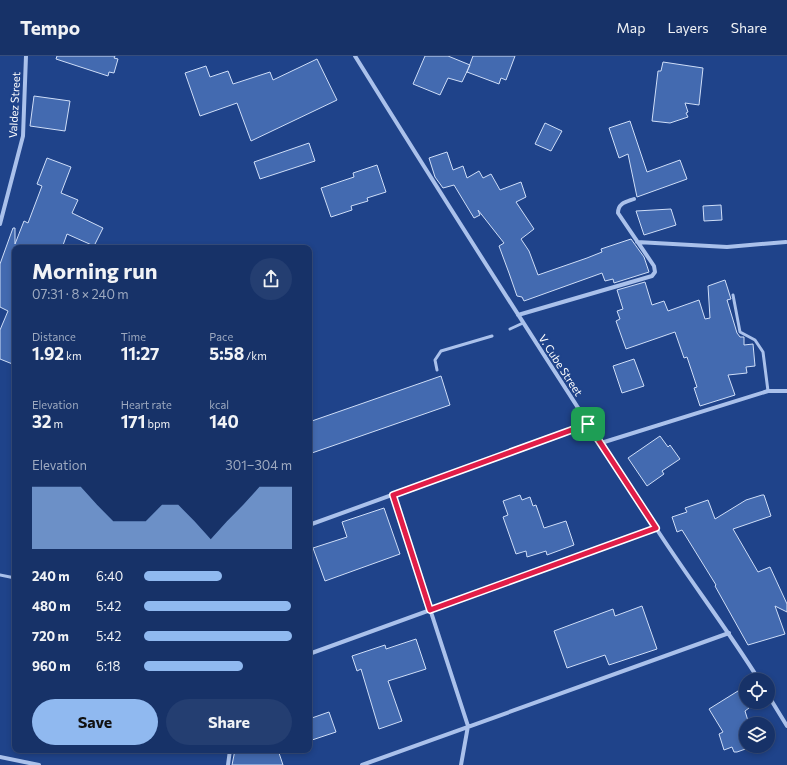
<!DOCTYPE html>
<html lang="en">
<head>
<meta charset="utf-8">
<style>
	body { margin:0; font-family:Commissioner,sans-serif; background:#243e71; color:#f1f3f6; height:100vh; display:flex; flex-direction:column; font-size:15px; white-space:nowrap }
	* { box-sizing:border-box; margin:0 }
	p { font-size:13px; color:#9eaac0 }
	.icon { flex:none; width:22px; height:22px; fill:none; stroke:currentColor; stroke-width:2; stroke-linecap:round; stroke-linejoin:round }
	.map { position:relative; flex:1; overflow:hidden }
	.side { position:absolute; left:12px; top:189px; width:300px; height:508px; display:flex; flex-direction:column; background:#173268; border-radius:8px; box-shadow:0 2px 6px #0003,0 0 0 1px #364d7c }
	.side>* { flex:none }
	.buttons { position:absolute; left:739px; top:617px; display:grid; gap:8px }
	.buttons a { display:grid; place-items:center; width:36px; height:36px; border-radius:50%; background:#173268; box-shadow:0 2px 6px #0003,0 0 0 1px #364d7c; font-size:20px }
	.pin { position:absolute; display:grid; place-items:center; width:34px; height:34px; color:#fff; margin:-17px; border-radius:8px; box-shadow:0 2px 6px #0006 }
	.round { display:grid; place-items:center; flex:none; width:42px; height:42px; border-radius:21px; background:#243e71 }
	.overview { display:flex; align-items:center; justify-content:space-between; height:68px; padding:0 20px }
	h1 { font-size:22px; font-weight:700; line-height:30px }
	.figures { display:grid; grid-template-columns:repeat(3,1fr); gap:6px; height:68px; padding:4px 20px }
	.figures div { display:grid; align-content:center }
	.figures b { font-size:17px; font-weight:700 }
	.figures small { font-size:11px; font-weight:400 }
	.figures p { font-size:11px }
	.chart { height:112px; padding:8px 20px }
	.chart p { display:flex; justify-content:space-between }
	.chart svg { width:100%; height:72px; margin-top:4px; fill:#90b9f0; opacity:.7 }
	.primary-button { display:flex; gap:8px; margin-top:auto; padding:8px 20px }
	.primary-button a { flex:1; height:46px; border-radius:24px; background:#90b9f0; color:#111; font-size:16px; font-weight:700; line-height:46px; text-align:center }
	.primary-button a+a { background:#243e71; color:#f1f3f6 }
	ul { padding:0 20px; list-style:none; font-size:13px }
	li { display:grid; grid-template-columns:64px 48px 1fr; align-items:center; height:30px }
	li i { height:10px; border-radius:5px; background:#90b9f0 }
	header { display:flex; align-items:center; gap:24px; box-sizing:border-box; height:56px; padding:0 20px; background:#173268; border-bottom:1px solid #364d7c }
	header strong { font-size:19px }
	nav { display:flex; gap:22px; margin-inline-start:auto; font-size:14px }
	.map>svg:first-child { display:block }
</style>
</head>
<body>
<header>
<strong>Tempo</strong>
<nav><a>Map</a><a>Layers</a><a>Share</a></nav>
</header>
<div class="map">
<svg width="787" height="709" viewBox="0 0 787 709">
	<rect width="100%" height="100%" fill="#1f438a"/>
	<path fill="#436ab0" stroke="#cfdef8" d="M57,0H115L114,2L118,3L114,17L109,16L108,20L56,3Z
		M425,0H448L470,9L462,26L448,22L440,39L413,28Z
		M473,0H515L506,24L501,22L499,28L467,16Z
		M317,3L337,44L251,85L237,47L200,60L185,17L206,10L210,21L228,15L233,28L270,16L273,24Z
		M663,6L703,12L699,49L685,47L688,56L686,57L688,61L670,67L652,65L658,15H661Z
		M34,40L70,45L65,75L30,70Z
		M630,65L647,116L680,104L687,123L637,141L628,98L619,102L609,72Z
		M545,67L562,75L551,95L535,88Z
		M309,87L315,105L260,123L254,106Z
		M447,96L453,114L463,110L467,122L479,115L483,122L491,118L500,134L521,126L526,141L516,146L534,173L521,183L529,195L538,219L587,202L602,196L601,193L631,183L644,201L649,216L614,227L613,223L605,225L602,217L524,245L522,241L517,240L509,217L499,190L504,187L478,154L480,159L474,162L454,129L443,132L435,121L429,102Z
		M47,102L71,111L61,137L78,144L72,157L103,172L94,190L67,178L62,192H15V309L0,303V274L8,255L0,251V208L13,172H15V188L24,165L28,167L42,130L37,128Z
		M377,109L386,136L367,142L368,145L351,150L352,154L331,161L321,132L354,121L353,117Z
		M721,149L722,164L704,165L703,150Z
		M671,153L676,169L644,179L636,155Z
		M725,224L731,243L727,244L737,277L740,281H744V289L753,288L755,310L746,311L747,317L728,319L735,339L700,350L694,332L697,331L687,301L684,302L675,276L626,293L616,265L620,263L617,255L623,253L617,234L645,226L652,249L664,245L668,255L699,244L705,263L710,262L708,230Z
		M634,303L644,330L622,337L613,310Z
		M441,320L450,349L309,398V366Z
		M660,380L668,391L670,389L680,403L662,415L664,418L647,430L628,402Z
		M520,439L522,444L530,441L533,450L536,449L544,472L566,465L574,489L547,499L546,495L527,501L526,495L516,498L503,461L508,459L503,445Z
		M762,439H764L771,460L733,473L758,516L770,511L787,548V556L775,550L785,578L748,589L715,530L716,529L682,474L677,476L672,461L687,456L685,452L708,444L715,463L746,444Z
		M384,452L400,498L325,525L313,492L347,481L342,466Z
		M642,550L657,593L609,609L605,599L567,612L554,575L613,553L615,560Z
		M416,583L426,613L388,625L402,665L379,673L361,613L357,615L352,600L385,589L386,593Z
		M746,630V647L749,652L745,655L749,668H746V690H754L737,696H734L732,691L724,694L719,678L723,676L709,653Z
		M329,656L336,676L309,685V663Z
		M235,694H278L283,709H232Z"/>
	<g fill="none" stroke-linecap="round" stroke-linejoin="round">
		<path stroke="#aac1eb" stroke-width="3" d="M733,239L740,276L755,284L763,296L768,335
			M510,273L523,267
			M437,314L435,304L441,295L492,280
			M0,519L15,522"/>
		<path stroke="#aac1eb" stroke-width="4" d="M355,0C453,158 553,314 654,469C688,522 726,571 759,624
			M0,168L23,80L26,0
			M637,186L727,191L786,186
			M518,259L652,220L655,216L654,210L618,157C618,147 626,146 634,143
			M601,387L768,335H787
			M393,439L468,670L461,709
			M309,469L588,368
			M309,598L656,472
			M768,639L787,670
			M0,701L39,709
			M228,709L230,694
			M362,709L729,577"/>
	</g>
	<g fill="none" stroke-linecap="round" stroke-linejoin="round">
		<g stroke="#fff" stroke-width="8">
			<path id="route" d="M588,368L656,472L430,554L393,439Z"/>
		</g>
		<use href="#route" stroke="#e11d48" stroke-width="5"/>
	</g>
	<g text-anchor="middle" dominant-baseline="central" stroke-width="4" stroke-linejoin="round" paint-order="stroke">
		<g font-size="11" fill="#fff" stroke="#1f438a">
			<text transform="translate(14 49) rotate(-87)">Valdez Street</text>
			<text transform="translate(561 309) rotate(57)">V. Cube Street</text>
		</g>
	</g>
</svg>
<div class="buttons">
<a><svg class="icon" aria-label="locate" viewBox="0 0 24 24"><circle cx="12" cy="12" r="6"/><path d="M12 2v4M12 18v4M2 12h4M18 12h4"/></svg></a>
<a><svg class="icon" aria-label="layers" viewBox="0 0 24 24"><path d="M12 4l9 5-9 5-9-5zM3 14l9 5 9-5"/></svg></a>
</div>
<div class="pin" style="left:588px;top:368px;background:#1e9e55"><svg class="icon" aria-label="arrive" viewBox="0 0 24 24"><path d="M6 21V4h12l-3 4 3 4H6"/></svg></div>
<section class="side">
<div class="overview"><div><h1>Morning run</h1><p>07:31 · 8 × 240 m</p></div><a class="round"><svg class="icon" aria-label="share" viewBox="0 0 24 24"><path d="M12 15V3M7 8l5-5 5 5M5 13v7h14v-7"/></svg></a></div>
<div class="figures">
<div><p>Distance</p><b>1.92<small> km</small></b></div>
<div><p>Time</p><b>11:27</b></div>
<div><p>Pace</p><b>5:58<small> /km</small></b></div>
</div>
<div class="figures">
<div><p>Elevation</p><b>32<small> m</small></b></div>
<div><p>Heart rate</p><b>171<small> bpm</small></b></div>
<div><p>kcal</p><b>140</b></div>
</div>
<div class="chart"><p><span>Elevation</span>301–304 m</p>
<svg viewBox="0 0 160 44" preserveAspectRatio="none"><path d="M0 44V6L10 6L20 6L30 6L40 17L50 27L60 27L70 27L80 17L90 17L100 27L110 38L120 27L130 17L140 6L150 6L160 6V44z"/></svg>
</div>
<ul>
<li><b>240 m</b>6:40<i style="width:53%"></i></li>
<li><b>480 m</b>5:42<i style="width:99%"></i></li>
<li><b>720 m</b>5:42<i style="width:100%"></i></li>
<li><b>960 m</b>6:18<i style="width:67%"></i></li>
</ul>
<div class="primary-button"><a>Save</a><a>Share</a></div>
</section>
</div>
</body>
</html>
